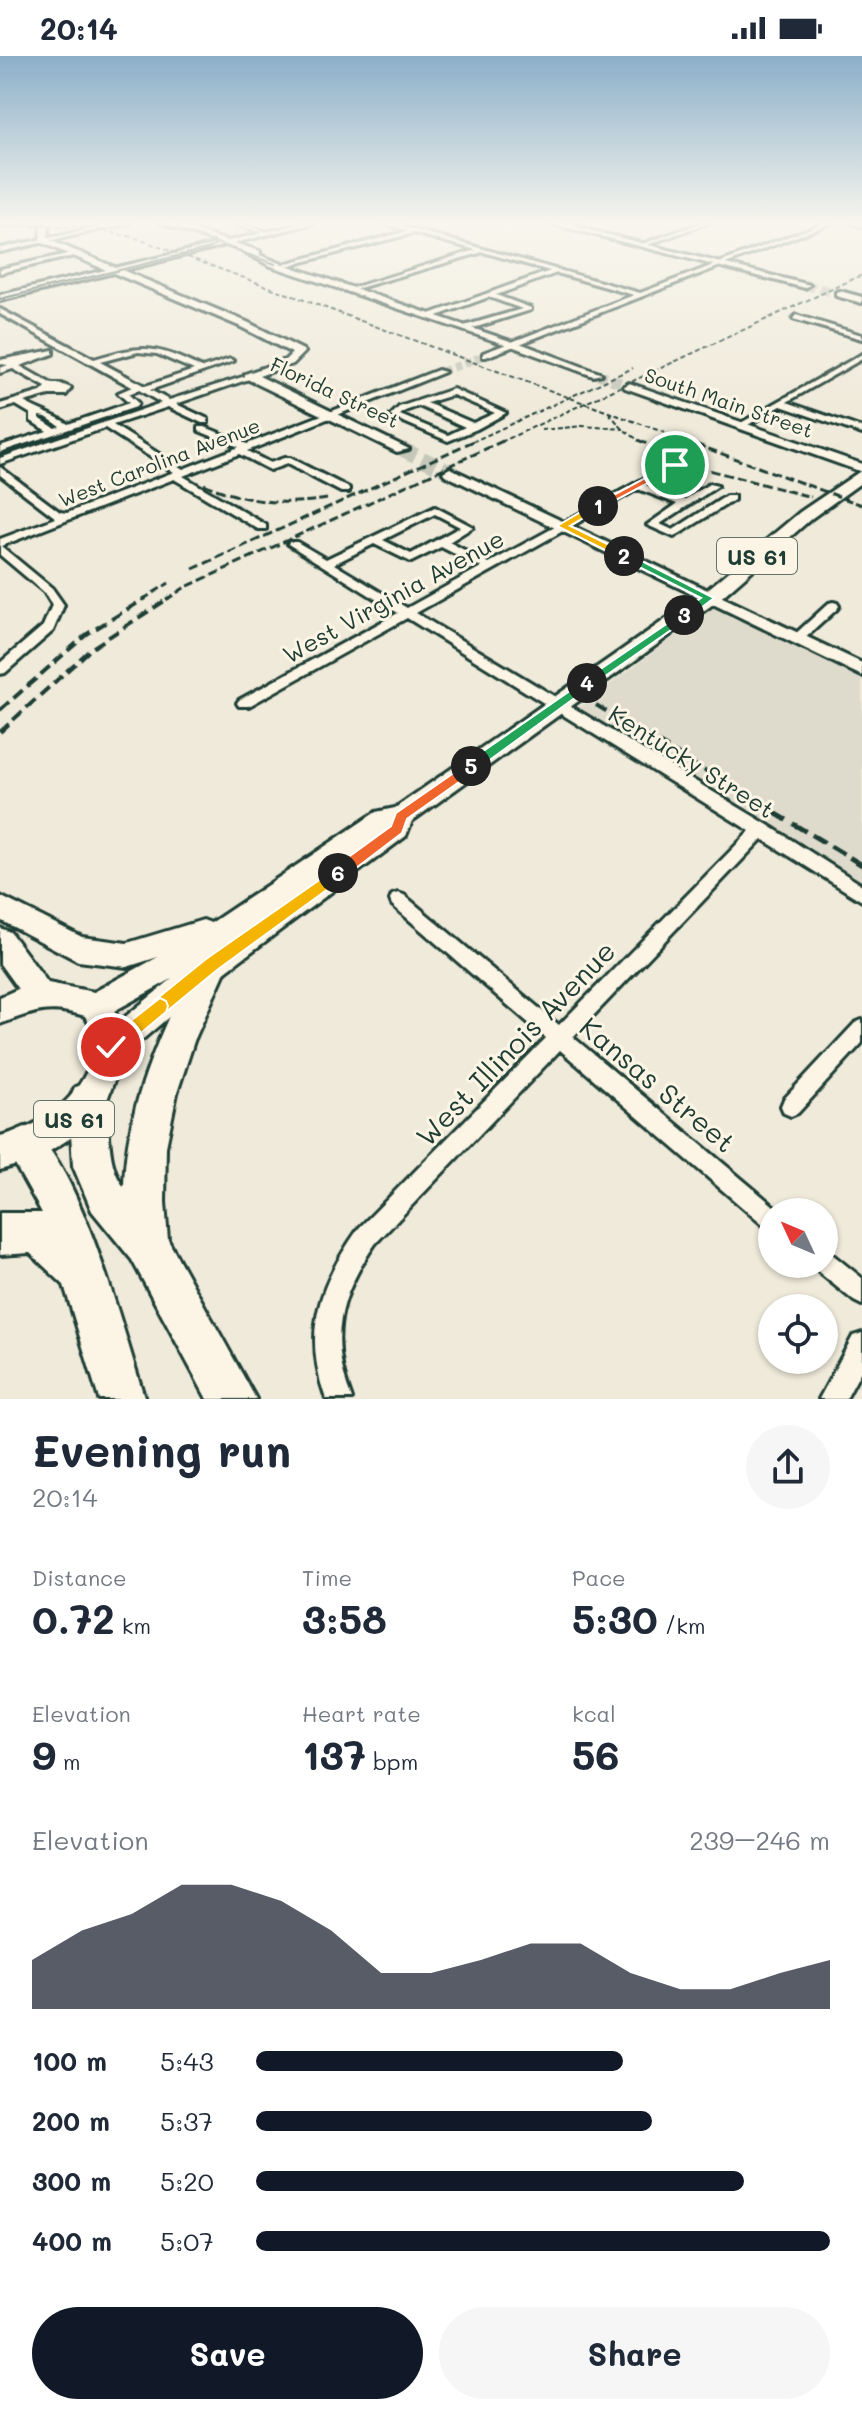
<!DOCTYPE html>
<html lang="en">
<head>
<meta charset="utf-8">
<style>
	body { margin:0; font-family:Mali,sans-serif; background:#f6f6f7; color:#1f2937; height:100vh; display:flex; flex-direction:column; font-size:30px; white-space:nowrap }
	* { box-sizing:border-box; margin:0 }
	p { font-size:26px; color:#747a83 }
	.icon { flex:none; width:44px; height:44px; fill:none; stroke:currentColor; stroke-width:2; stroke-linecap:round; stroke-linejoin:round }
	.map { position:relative; height:1343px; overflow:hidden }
	.details { display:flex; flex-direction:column; background:#fff; flex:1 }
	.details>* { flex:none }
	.needle { width:52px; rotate:314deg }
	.fabs { position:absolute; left:758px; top:1142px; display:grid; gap:16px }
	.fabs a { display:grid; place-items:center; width:80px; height:80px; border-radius:50%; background:#fff; box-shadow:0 2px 6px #0004; font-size:40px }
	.pin { position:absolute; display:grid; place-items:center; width:68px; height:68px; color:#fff; margin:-34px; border:4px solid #fff; border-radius:50%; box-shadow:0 2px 8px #0007 }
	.km { position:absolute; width:40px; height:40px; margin:-20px; border-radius:50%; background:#222; color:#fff; font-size:22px; line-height:40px; text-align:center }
	.round { display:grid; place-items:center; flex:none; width:84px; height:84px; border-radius:42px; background:#f6f6f7 }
	.overview { display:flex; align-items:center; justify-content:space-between; height:136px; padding:0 32px }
	h1 { font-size:44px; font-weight:700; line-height:60px }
	.metrics { display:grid; grid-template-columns:repeat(3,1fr); gap:12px; height:136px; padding:8px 32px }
	.metrics div { display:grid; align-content:center }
	.metrics b { font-size:40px; font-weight:700 }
	.metrics small { font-size:22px; font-weight:400 }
	.metrics p { font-size:22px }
	.chart { height:224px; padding:16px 32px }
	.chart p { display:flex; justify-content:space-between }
	.chart svg { width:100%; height:144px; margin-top:8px; fill:#111827; opacity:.7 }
	.button { display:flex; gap:16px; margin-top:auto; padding:16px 32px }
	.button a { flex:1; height:92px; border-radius:48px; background:#111827; color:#fff; font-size:32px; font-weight:700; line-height:92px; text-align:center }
	.button a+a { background:#f6f6f7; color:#1f2937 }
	ul { padding:0 32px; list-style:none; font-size:26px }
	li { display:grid; grid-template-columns:128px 96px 1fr; align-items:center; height:60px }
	li i { height:20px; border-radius:10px; background:#111827 }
	.status { display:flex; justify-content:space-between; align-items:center; height:56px; padding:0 40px; background:#fff; direction:ltr }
	.status svg { height:22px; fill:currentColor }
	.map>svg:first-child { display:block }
</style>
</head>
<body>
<div class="status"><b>20:14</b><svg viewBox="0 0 49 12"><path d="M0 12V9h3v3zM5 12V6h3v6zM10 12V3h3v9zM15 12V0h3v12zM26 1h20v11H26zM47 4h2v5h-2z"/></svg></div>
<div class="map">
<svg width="862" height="1343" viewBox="0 0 862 1343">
	<rect width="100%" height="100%" fill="#efeada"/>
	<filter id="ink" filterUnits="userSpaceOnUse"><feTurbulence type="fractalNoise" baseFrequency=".0125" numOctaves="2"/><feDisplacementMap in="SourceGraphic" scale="16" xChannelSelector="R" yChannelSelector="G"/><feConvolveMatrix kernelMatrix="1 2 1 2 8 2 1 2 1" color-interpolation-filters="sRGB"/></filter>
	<g filter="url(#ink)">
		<path fill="#dedbcc" d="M130,167H156L214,188L183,196L109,171Z
			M173,167H231L261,177L224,185Z
			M713,552L862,623V829L574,655Z"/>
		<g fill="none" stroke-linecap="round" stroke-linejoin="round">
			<path stroke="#c5c7b9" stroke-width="8" stroke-dasharray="8 4" stroke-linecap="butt" d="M441,316L486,299"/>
			<path stroke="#c5c7b9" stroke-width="10" stroke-dasharray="10 5" stroke-linecap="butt" d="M597,318L629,330"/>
			<path stroke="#c5c7b9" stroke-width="15" stroke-dasharray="15 7" stroke-linecap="butt" d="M402,393L450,416"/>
			<path stroke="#c5c7b9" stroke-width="10" stroke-dasharray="10 5" stroke-linecap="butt" d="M805,229L840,238"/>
			<g stroke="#1f3d34" stroke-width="6">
				<path id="minor" d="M0,167H40L0,170Z
					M121,167H130L0,196V192Z
					M232,167H239L271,177L266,178Z
					M384,167H391L640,237L824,167H831L486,301H483V297L634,239L557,217L496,239L531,252V254L467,274L463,272L464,270L522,253L489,241L434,261L427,259L550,215L483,196L352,234V232L476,194L414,177L283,211L280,209L408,175Z
					M571,167H579L565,172L562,170Z
					M701,167H708L644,190L639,189Z
					M851,167H862V170Z
					M76,196L78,199L0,217V213Z
					M0,253L94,303C143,288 155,289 202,312L230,303L234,305L150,334L169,344L252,318V322L176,348L208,363V367H202L168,351L113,369L183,413L239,391L199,375V371H205L247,388L438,314L445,316L247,395L270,407L284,402H290L349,432V436H341L287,408L270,414L239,398L183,420L266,469V473H258L174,423L1,490L52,532L64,549L53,575L5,617L0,618V607L43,570L52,549L44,536L0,499V483L56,462L0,419V411L60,456L67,457L174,416L105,372L0,408V402L161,347L139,334L128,338L138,347L136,351L0,396V390L47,375L31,365V358L16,349L0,354V348L41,336L46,331L13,313L0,317V312L8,309L0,308V304L53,294V298L20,310L52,328H61L71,332L66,339H49L24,346C39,355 53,358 68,368L129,347L118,337L132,331L0,258ZM138,296L157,298L194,314L145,330L100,306ZM39,360L46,361L60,370L55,372L39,362Z
					M796,259L862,279V283L793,263Z
					M862,298V303L787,346L862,372V378L781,350L746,370L739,368Z
					M453,333L506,357L477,373L448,385L390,360L399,351ZM453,339L495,357L473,367L427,347ZM419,350L465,371L448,379L400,359L405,355Z
					M680,403L683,404V408L646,429L684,444L709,428L718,430L660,468L673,474L726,440H734V444L674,481L647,469L677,448L638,433L416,557L768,769L862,829V845L762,783L573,981L781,1156H772V1173L764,1170L560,994L375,1188C339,1240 328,1283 352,1343H326C302,1276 319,1228 359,1172L546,982L392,849L390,844L392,839L398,837L404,839L559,969L750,775L407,562L249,650H239L237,647L239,644L398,557L288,488L289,486H297L326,503L435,451L473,471L449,486L489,507ZM435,458L460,471L411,498L383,484ZM374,488L411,506L441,491L481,511L407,552L334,508Z
					M833,546L837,547L839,550L837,553L801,586H793L791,583L793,580L829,547Z
					M862,964V987L798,1057L791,1060L784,1057L781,1050L784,1043L855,967Z
					M824,1195L832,1198L862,1222V1249L854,1245L816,1214L813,1208H824Z
					M862,1277V1313L846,1343H819L853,1280Z"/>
			</g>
			<g stroke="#1f3d34" stroke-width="6">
				<path id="tertiary" d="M304,167H315L0,245V239Z
					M511,286H517L602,318L593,320L511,290Z
					M629,327L862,408V416L625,332L624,330Z"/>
			</g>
			<g stroke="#1f3d34" stroke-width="6">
				<path id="secondary" d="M160,167H171L260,195V199L277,206L519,288L510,290L271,210L240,194Z
					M45,169L49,171L47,183L247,266L303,294L305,296L293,308L259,320L409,393L397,396L245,322V318L285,304L292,297L239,270L40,186L41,171Z
					M450,412L862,607V620L445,419L443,416Z"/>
			</g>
			<g stroke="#1f3d34" stroke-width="6">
				<path id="primary" d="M548,167H561L810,229L805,232Z
					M840,235L862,241V247L836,240V236Z
					M862,414V426L812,462L716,546L412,765L406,780L203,932L123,1000L107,1044L85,1073L37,1103L0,1114V1080C40,1071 75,1047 90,1008C93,1000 97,992 96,983C95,975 89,968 85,960C47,949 36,955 0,968V941L18,933L0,908V872L10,876L48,927L94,936L158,901L127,911L78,905L0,864V840L82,881L127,887L203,864L211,867L376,756L395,752L702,538L800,456ZM172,923L120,965L114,955Z"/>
			</g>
			<g stroke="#1f3d34" stroke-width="6">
				<path id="motorway" d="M211,894L223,899L228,909L194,985L177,1037L166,1091L165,1146L168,1184L256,1343H207L132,1204L92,1155L73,1110L69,1044L75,1031L88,1026L101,1031C114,1062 102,1103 124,1131C126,1048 162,971 199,899Z
					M25,1071C77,1093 126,1286 145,1343H99L64,1229L30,1197L0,1199V1157H42L5,1091L11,1077Z"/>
			</g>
			<use href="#minor" fill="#fcf5e5" fill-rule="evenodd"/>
			<use href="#tertiary" fill="#fcf5e5" fill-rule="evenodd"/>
			<use href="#secondary" fill="#fcf5e5" fill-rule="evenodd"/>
			<use href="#primary" fill="#fcf5e5" fill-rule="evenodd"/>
			<use href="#motorway" fill="#fcf5e5" fill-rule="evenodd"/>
			<path stroke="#1f3d34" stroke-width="2" d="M160,167L275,208
				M0,243L210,192L217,187L212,184"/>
			<path stroke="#1f3d34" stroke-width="2" stroke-dasharray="5 3" stroke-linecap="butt" d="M0,170L85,171L133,181L690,386
				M609,357L623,373L641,386
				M541,374L582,370L624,373
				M472,386L633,312
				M501,386L862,219"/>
			<path stroke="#1f3d34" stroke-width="3" stroke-dasharray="9 4" stroke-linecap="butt" d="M638,384L701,412L811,441
				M684,384L862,449
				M204,428C244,446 283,450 327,443
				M193,513L476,384
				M142,544L169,527
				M166,544L184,532L505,384"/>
			<path stroke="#1f3d34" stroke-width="4" stroke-dasharray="12 6" stroke-linecap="butt" d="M596,649L758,747
				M0,654L87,578L146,542
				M0,676L92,592L169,542"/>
			<path stroke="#1f3d34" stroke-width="5" stroke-dasharray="15 7" stroke-linecap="butt" d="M755,745L862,809"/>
		</g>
	</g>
	<linearGradient id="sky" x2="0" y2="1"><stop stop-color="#8bafc9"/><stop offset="0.47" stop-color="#f8f6ee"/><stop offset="1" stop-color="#f8f6ee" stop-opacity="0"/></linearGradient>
	<rect width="862" height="355" fill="url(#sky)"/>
	<path fill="#f0652b" stroke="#fff" stroke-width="2" d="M675,406L678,411L601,452L593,450Z"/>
	<path fill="#f5b400" stroke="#fff" stroke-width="2" d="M594,448L603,450L570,470L628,498V502H621L557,470Z"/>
	<path fill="#22a559" stroke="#fff" stroke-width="2" d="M621,498H628L714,542L688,562H680V557L701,542L621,502Z"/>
	<path fill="#22a559" stroke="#fff" stroke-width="2" d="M684,556L689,559L688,562L591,630H583V625Z"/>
	<path fill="#22a559" stroke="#fff" stroke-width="2" d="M587,623L593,627L591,630L476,714H466V707Z"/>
	<path fill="#f0652b" stroke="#fff" stroke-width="2" d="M471,705L476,707V714L407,763L402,777L343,822H332V813L391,770L396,757Z"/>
	<path fill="#f5b400" stroke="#fff" stroke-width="2" d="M338,811L343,813V822L217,914L166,956H154L151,950L154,945L206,903Z"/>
	<path fill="#f5b400" stroke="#fff" stroke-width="2" d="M160,942L166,945L168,950L166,956L117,997L111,999L105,997L102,991L105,985Z"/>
	<g text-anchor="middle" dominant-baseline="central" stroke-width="6" stroke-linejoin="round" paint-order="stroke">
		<g font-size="20" fill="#1f3d34" stroke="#fcf5e5">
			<text transform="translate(335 336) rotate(25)">Florida Street</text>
			<text transform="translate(729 346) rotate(19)">South Main Street</text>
			<text transform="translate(159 406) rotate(-21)">West Carolina Avenue</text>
		</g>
		<g fill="#fcf5e5" stroke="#617469" stroke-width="2">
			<rect x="717" y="482" width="80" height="36" rx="6"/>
			<rect x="34" y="1045" width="80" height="36" rx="6"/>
		</g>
		<g font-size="22" font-weight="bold" fill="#1f3d34">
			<text x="757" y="500">US 61</text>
			<text x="74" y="1063">US 61</text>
		</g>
		<g font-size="24" fill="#1f3d34" stroke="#fcf5e5">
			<text transform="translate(393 540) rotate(-29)">West Virginia Avenue</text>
			<text transform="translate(692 705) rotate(32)">Kentucky Street</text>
		</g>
		<g font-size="28" fill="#1f3d34" stroke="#fcf5e5">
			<text transform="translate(515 987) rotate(-46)">West Illinois Avenue</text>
			<text transform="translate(658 1028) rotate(40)">Kansas Street</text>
		</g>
	</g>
</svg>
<div class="fabs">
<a><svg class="needle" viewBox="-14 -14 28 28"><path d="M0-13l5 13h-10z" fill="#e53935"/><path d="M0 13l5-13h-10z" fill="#747a83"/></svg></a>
<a><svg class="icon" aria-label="locate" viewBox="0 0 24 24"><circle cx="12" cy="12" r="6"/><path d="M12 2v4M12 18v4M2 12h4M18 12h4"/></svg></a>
</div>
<div class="pin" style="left:675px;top:409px;background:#1e9e55"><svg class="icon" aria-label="arrive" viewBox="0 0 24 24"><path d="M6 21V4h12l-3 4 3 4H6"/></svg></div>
<div class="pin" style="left:111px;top:991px;background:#d93025"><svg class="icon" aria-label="check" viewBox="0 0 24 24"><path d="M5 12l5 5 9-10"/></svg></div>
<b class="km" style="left:598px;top:450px">1</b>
<b class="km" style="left:624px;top:500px">2</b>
<b class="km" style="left:684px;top:559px">3</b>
<b class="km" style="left:587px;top:627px">4</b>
<b class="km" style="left:471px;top:710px">5</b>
<b class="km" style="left:338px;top:817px">6</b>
</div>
<section class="details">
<div class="overview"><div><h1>Evening run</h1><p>20:14</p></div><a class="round"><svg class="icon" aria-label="share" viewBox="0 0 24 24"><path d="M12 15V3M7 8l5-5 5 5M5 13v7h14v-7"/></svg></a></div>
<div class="metrics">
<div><p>Distance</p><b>0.72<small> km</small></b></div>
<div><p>Time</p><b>3:58</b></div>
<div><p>Pace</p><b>5:30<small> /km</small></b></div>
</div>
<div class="metrics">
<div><p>Elevation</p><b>9<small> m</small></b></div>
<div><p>Heart rate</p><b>137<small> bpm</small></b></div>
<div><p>kcal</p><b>56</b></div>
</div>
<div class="chart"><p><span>Elevation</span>239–246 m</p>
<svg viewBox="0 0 160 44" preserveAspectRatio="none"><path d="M0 44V29L10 20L20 15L30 6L40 6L50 11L60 20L70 33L80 33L90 29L100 24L110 24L120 33L130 38L140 38L150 33L160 29V44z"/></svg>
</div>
<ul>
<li><b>100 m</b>5:43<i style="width:64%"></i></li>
<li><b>200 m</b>5:37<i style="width:69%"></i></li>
<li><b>300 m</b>5:20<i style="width:85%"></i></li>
<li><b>400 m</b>5:07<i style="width:100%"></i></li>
</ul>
<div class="button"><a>Save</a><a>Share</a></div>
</section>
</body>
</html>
